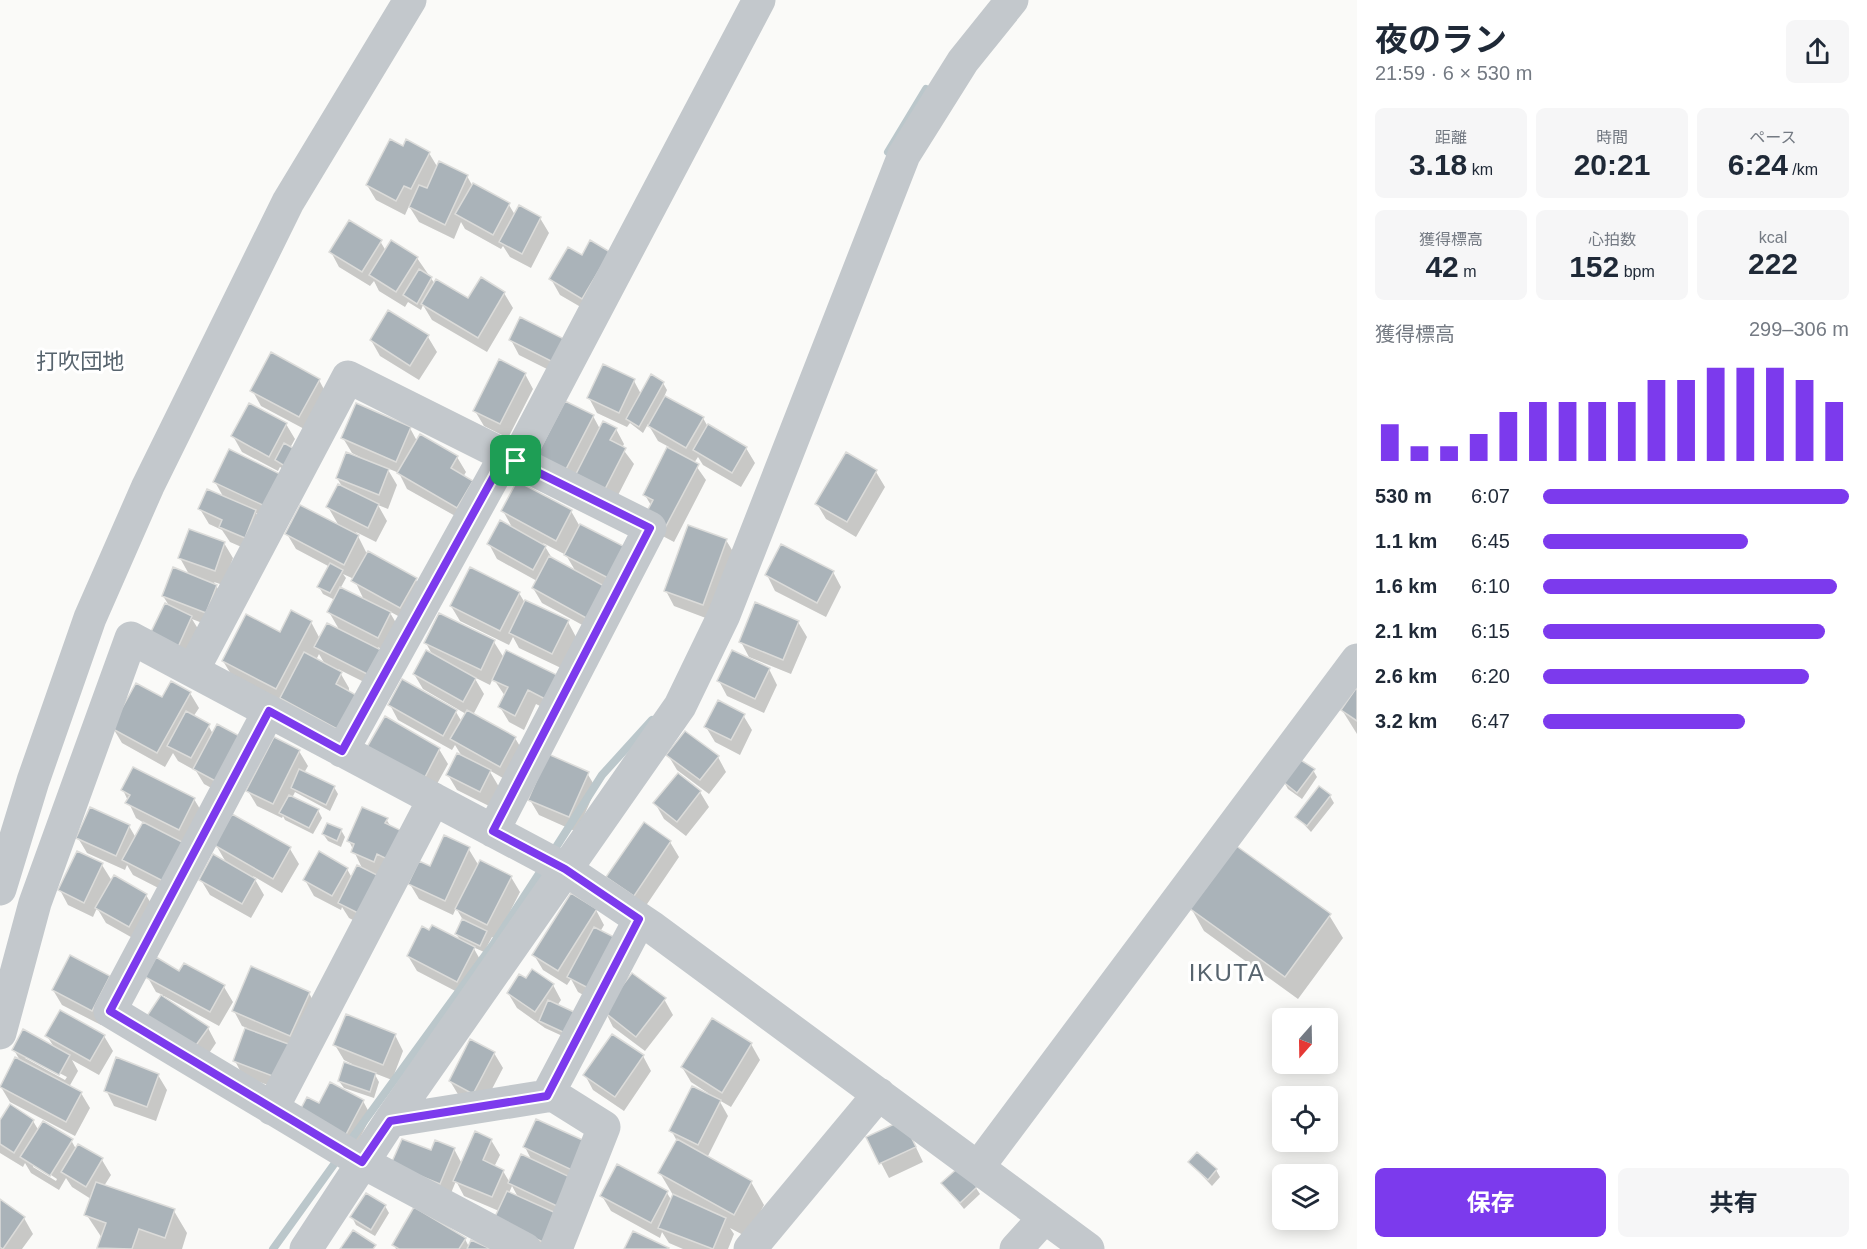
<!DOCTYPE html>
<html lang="ja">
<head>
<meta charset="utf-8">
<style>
	body { margin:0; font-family:Helvetica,"Noto Sans JP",sans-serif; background:#f6f6f7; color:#1f2937; height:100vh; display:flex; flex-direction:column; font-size:22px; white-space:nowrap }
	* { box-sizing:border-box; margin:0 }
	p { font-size:20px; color:#747a83 }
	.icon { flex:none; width:33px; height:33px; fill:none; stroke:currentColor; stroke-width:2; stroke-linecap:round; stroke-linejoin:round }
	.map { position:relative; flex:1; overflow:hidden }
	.panel { display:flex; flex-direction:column; background:#fff; width:510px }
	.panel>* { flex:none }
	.needle { width:39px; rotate:200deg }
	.buttons { position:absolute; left:1272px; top:1008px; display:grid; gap:12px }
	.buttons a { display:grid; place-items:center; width:66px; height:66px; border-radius:9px; background:#fff; box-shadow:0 3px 15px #0003; font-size:30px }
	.pin { position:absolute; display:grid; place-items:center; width:51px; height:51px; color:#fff; margin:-26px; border-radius:12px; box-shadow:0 3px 9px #0006 }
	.round { display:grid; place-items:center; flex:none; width:63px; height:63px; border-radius:9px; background:#f6f6f7 }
	.head { display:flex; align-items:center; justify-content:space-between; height:102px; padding:0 18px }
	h1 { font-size:33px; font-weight:700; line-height:45px }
	.metrics { display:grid; grid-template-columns:repeat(3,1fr); gap:9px; height:102px; padding:6px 18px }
	.metrics div { display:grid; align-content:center; border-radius:9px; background:#f6f6f7; text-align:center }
	.metrics b { font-size:30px; font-weight:700 }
	.metrics small { font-size:16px; font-weight:400 }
	.metrics p { font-size:16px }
	.chart { height:168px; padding:12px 18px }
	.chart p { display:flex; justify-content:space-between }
	.chart svg { width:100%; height:108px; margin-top:6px; stroke:#7c3aed; stroke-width:6 }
	.button { display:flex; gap:12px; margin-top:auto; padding:12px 18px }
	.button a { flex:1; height:69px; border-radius:9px; background:#7c3aed; color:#fff; font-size:24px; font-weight:700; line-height:69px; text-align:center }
	.button a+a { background:#f6f6f7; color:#1f2937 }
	ul { padding:0 18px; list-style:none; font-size:20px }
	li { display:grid; grid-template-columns:96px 72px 1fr; align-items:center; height:45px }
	li i { height:15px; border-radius:8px; background:#7c3aed }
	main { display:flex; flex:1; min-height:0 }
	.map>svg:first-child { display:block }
</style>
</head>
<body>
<main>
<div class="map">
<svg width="1357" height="1249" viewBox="0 0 1357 1249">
	<rect width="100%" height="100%" fill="#fafaf8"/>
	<path fill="#0003" fill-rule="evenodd" d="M403,148L429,153L438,168L467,176L472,185L509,205L515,215L540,218L549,233L531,268L510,257L503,246L501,249L465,229L461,222L454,239L419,222L409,206L405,215L376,200L367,185Z
		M380,241L386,251L417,258L435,284L468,300L504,293L513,308L487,352L432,320L423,305L421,310L408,302L405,307L379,291L374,281L370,286L339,267L331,252Z
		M591,242V313L560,295L551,279L582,257Z
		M428,337L437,352L419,380L380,356L371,340Z
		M511,340L574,356L563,377L519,355Z
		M525,374L533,389L508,438L484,426L475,411Z
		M319,380L327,395L308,431L261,406L252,390Z
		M634,381L641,394L663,383L667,390L664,397L703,418L708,427L746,448L755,463L741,487L703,465L698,457L694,463L706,480L674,542L655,532L652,507L645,495L669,447L658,441L648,424L643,433L630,423L627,427L597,413L589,398Z
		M593,416L600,429H616L624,444L622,448L634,464L614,503L546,472Z
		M286,424L295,439L290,448L295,476L280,467L278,471L242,452L233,436Z
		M410,428L417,441L457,457L466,472L463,477L466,522L407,489L399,473L387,468L397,485L388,509L378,505L387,521L376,542L356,532L366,552L416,580L424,595L409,622L389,611L399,628L387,652L378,647L389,667L378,689L338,669L349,688L346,743L237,684L223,661L311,622L320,639L340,631L329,612L335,600L323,594L319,587L330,567L296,549L287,534L339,526L328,507L343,488L337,478L360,457L352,453L343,438ZM343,574L354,579L364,600L340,589L346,578ZM319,654L326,666L316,660Z
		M230,451L278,523L256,513L264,526L253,552L230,542L222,530L209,524L200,509L224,498L215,482Z
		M846,454L876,472L885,487L856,537L826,519L817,504Z
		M518,483L571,511L579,525L626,549L597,633L542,603L533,588L537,581L497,559L489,544L513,529L503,511ZM543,543L566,555L576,572L553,560Z
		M726,540L735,555L711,620L674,606L666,591Z
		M224,543L233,558L223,585L214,582L225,601L215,628L192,619L200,632L186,661L161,649L170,607L163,596L190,576L180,558Z
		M833,572L841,587L826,617L775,591L767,575Z
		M519,593L525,603L568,622L576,637L561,668L519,648L513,637L509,645L460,621L451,606Z
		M440,615L494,642L504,658L558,677L556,714L536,704L524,730L509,722L500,707L505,696L493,678L490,685L474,677L484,694L473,715L515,738L524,753L508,781L489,770L499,787L489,806L457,790L448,775L463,758L455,745L452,750L398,720L390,705L403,682L456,712L462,722L466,714L423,689L414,674L433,656L426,643Z
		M798,622L807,637L791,674L749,657L741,642Z
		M769,669L777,685L764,713L727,696L719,681Z
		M1357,689V734L1342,710Z
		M190,693L199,708L193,717L208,725L213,734L230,798L204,784L196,771L178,761L173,753L165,767L122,743L113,728L163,699Z
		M743,715L752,730L740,755L715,742L706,727Z
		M385,718L439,749L448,764L432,793Z
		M299,751L308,766L304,773L334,787L338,794L330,811L295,792L292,798L318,810L322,818L313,834L285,820L283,816L282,818L257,806L248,791Z
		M668,755L718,757L726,772L709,794L677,770Z
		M1313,770L1317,777L1302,799L1288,789L1284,782Z
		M587,773L596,788L577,832L539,815L530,800Z
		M123,790L194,799L203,814L187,844L181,841L191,859L172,895L133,875L127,865L125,870L87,853L78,838L129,826L136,838L144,823L136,818Z
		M700,792L709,807L686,836L664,819L655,803Z
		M1330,796L1334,803L1311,832L1297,817Z
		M386,819L391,827L371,929L349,918L342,907L341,910L314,896L305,880L347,869L352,878L363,870L349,841Z
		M341,830L345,837L341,847L328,841L323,834Z
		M670,842L679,857L643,910L617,892Z
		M216,845L290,849L299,864L282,893L253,876L264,895L251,918L210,895L201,880L227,864Z
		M468,848L479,866L511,877L520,892L496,939L492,937L484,952L473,947L482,963L465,996L417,971L408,956L461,941L456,934L463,920L456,908L453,915L419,899L410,884L430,868Z
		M102,865L112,881L146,895L155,910L138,941L106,923L97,908L93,917L68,905L60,890Z
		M1191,908L1329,915L1343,938L1298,999L1204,931Z
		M596,910L604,925L600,932L601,1005L578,992L571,979L567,985L543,970L534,955Z
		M180,973L224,987L233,1002L219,1026L164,996L163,998L208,1028L216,1043L203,1062L149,1016L163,995L156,992L147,976Z
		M526,980L553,985L561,1000L557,1006L569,1039L545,1028L517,1008L508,993Z
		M53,990L118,992L101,1025L62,1005Z
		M309,993L317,1008L287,1092L243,1076L235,1061L247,1028L242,1026L234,1011Z
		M664,999L673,1015L645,1051L613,1027L605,1011Z
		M712,1020L751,1044L760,1060L731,1107L719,1100L728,1116L707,1158L751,1182L764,1205L747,1237L730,1228L734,1234L728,1249H683L669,1243L662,1232L660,1238L611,1211L602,1196L667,1193L672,1201L673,1195L660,1173L677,1141L671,1130L708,1093L691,1082L682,1067Z
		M395,1035L403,1051L392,1080L374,1073L379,1082L374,1098L344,1088L339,1081L352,1064L344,1060L335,1045Z
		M47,1036H104L113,1051L99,1075L72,1060L78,1071L69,1087L81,1093L90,1108L75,1136L10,1102L1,1087L21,1062L14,1050L54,1047ZM25,1055L67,1077L65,1080L25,1058Z
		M494,1053L503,1068L482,1108L459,1096L450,1081Z
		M643,1056L651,1071L624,1111L593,1090L585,1075Z
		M158,1075L167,1090L156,1121L114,1106L106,1090Z
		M363,1101L371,1116L352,1154L320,1105Z
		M33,1121L39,1131L71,1140L76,1149L102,1160L111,1175L104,1186L174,1211L187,1233L182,1249H100L102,1238L86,1214L91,1199L72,1187L66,1178L59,1190L31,1173L25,1163L23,1167L0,1153V1123ZM33,1163L57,1179L56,1181L33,1167Z
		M911,1137L923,1162L889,1178L868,1138Z
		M491,1140L500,1155L494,1167L503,1171L510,1183L532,1161L525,1147L586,1144L566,1231L536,1249L499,1211L464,1196L456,1181L449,1198L402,1179L432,1152L454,1149L462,1164ZM512,1186L518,1197L509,1193Z
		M1190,1163L1216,1170L1220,1177L1212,1186Z
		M943,1183L976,1188L980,1194L964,1209Z
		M0,1201L24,1218L33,1234L22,1249H0Z
		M385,1206L389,1213L375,1236L356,1225L352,1217Z
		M465,1239L469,1247L488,1249H396L394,1245Z"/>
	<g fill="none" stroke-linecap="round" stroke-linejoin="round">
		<path stroke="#bbc7cb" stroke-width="8" d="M888,152L926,89
			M551,855L602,775L652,720
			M347,1145L494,943L544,866
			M273,1249L340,1156"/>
	</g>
	<path fill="#aab3b9" stroke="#dcdcda" stroke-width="1.5" d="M390,139L403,146L406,139L430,152L411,189L404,186L396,201L366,185Z
		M439,161L468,175L445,225L409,207L419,185L427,188Z
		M473,183L510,203L493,235L455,214Z
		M519,205L541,217L522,254L499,242Z
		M349,220L382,240L362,272L329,252Z
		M391,240L418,257L396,292L369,275Z
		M590,240L610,252L582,299L549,279L568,247L582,255Z
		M419,269L432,277L417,304L403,295Z
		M481,277L505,292L478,338L421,304L436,279L468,298Z
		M388,310L429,335L410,366L370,340Z
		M520,317L566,340L555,363L509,340Z
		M271,352L320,379L299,417L250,391Z
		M499,359L526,373L500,424L473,411Z
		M603,364L635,379L619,413L587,398Z
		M651,374L664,382L639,427L626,419Z
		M665,396L704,417L686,448L648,426Z
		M565,401L594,415L565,471L536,457Z
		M249,403L287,423L269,457L231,436Z
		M356,403L411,427L396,462L341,438Z
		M603,421L617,428L610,440L626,448L605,489L576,474Z
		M708,424L747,447L732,473L693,450Z
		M420,434L458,456L451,468L473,481L457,508L397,473Z
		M284,443L300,452L291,470L275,460Z
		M667,447L699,464L665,528L644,517L653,500L643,495Z
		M229,449L284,476L269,508L213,482Z
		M346,452L389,469L379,495L336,478Z
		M846,452L877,470L847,522L815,504Z
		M517,481L572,510L556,541L501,511Z
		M338,484L379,504L368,528L326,507Z
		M207,489L256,510L245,538L219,527L222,520L198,509Z
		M300,505L359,535L344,565L285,534Z
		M500,520L546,546L533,570L487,544Z
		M580,524L627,548L610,579L564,555Z
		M688,525L727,539L703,605L664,591Z
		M189,529L225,542L215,571L178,558Z
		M781,544L834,571L817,603L765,575Z
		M368,551L417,578L400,608L351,581Z
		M549,556L606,587L588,619L532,588Z
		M330,563L343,570L330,593L317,587Z
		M173,567L217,585L206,613L162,596Z
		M470,567L520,592L500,631L450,606Z
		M340,587L391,612L378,638L327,612Z
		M525,600L569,620L552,654L509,633Z
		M755,602L799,621L783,660L739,642Z
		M165,603L192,616L178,647L150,634Z
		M291,610L312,621L276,689L222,661L246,614L280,632Z
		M439,613L495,640L481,670L424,643Z
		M327,623L381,650L369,675L314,647Z
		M426,650L476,678L463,702L413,674Z
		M506,650L559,676L547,700L528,690L515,716L498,707L508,687L492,680Z
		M732,650L770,668L755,699L717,681Z
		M304,652L342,672L336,684L356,695L337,729L280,698Z
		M402,679L457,710L443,736L388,705Z
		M171,681L191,692L157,753L111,728L136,683L162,697Z
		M1357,687V721L1341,710Z
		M718,700L745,714L731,740L704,727Z
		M467,710L516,737L500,767L450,739Z
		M186,711L210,724L191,758L167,746Z
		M385,716L440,748L424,779L367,747Z
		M217,724L245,739L221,784L193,769Z
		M685,731L719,756L700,780L666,755Z
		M274,737L300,750L273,804L246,791Z
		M457,753L491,770L480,792L446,775Z
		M548,754L589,772L569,817L528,800Z
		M1299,759L1315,769L1297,793L1282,781Z
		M133,767L195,798L179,830L125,803L130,795L121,790Z
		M299,769L335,786L326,805L291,788Z
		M678,773L701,791L677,822L653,803Z
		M1319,786L1331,795L1307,826L1295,817Z
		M289,795L319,809L309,828L279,813Z
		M90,807L130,825L116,856L76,838Z
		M362,807L388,818L385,823L402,831L389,860L377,854L374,862L351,852L354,844L347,841Z
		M232,814L291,847L273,879L214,845Z
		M143,822L184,843L163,881L122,860Z
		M644,822L671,841L634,896L606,877Z
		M327,823L342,829L337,841L322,834Z
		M444,835L470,847L445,901L408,884L419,861L430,866Z
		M1235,845L1331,914L1285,977L1189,908Z
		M77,851L103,863L84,903L58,890Z
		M319,851L348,868L332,896L303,880Z
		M213,854L256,879L242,904L199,880Z
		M480,860L512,876L487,925L455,909Z
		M357,865L381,877L362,915L338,903Z
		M114,875L147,894L129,927L95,908Z
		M571,893L597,909L558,971L532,955Z
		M462,919L487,931L480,946L455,934Z
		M432,925L475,947L457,982L407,956L422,926L429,930Z
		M594,927L620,940L592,990L567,977Z
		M70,955L110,976L92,1011L52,990Z
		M156,957L179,971L184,963L225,985L210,1012L145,977Z
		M251,966L310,992L290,1036L232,1011Z
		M532,969L554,984L535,1012L507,993L519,974L526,978Z
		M632,973L666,998L636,1037L603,1011Z
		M161,995L209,1027L194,1048L147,1016Z
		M548,1000L574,1012L565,1033L539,1021Z
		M60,1010L105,1035L90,1061L45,1036Z
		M346,1014L396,1034L383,1065L333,1045Z
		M712,1018L752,1043L722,1093L681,1067Z
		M245,1028L291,1045L278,1078L233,1061Z
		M23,1029L70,1055L59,1075L12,1050Z
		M612,1034L644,1055L615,1097L583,1075Z
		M470,1039L495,1052L473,1094L449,1081Z
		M15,1057L82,1092L66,1122L0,1087Z
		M116,1057L159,1074L147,1107L104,1091Z
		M344,1062L376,1073L370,1092L338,1081Z
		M330,1082L364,1100L343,1140L297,1116L307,1097L319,1103Z
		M692,1086L721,1100L698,1145L669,1131Z
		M10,1104L34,1120L14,1153L0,1144V1120Z
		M536,1119L587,1142L574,1171L523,1147Z
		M903,1120L916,1147L879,1164L866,1137Z
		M43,1121L73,1139L50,1176L20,1157Z
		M475,1131L492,1139L483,1160L504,1170L492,1197L453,1181Z
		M402,1139L431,1150L435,1140L455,1148L440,1184L391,1164Z
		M677,1139L752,1181L734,1215L658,1173Z
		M78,1144L103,1158L86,1187L61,1172Z
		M1197,1152L1217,1169L1208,1180L1188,1162Z
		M521,1154L572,1178L559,1207L508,1183Z
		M617,1164L668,1191L651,1223L600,1196Z
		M959,1167L977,1187L960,1203L941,1183Z
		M96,1182L175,1209L165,1238L139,1229L132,1249L97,1248L106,1223L84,1215Z
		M507,1191L558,1214L545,1243L494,1219Z
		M366,1193L386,1205L371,1230L350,1217Z
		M673,1194L726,1218L713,1249L658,1228Z
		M0,1199L25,1217L3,1249L0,1247Z
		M414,1207L466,1238L459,1249H399L392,1245Z
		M353,1230L376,1245L373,1249H340Z
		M633,1231L669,1248L668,1249H624Z
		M471,1240L491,1249H467Z"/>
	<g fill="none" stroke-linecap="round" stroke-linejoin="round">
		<path stroke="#c3c8cc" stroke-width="33" d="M516,461L759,0
			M193,670L348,377L650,528L493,831
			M269,711L110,1011L362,1162L525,1249
			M342,751L505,456
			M0,889L33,781L90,618L148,486L288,202L410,0
			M0,1033L35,903L131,638L565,869L653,928L1088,1249
			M547,1096L640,919
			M272,1109L434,799
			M390,1121L553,1095L604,1127L556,1249
			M979,1166L1357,660
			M306,1249L390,1121L680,706L724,615L904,155L963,61L1012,0
			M750,1249L879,1094
			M1016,1249L1045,1217"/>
	</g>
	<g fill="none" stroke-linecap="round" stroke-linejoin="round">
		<g stroke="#fff" stroke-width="12">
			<path id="route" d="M505,456L650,528L493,831L565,869L639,919L547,1096L390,1121L362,1162L110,1011L269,711L342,751Z"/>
		</g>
		<use href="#route" stroke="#7c3aed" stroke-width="8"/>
	</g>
	<g text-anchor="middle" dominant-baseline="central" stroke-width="6" stroke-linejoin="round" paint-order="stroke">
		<g font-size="22" fill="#57646e" stroke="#fff">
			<text x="80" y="361">打吹団地</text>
		</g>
		<g font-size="24" letter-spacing="1.5" fill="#57646e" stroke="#fff">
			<text x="1227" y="972">IKUTA</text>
		</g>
	</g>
</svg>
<div class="buttons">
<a><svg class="needle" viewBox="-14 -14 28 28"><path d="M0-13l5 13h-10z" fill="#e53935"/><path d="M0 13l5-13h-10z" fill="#747a83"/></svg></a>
<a><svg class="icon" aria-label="locate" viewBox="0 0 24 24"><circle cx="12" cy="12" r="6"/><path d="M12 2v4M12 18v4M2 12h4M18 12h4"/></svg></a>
<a><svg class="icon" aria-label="layers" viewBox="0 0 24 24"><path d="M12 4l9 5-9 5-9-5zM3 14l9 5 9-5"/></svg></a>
</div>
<div class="pin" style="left:516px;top:461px;background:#1e9e55"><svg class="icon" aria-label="arrive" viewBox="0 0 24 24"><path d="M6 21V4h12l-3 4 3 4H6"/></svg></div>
</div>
<section class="panel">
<div class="head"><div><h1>夜のラン</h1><p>21:59 · 6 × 530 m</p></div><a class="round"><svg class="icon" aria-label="share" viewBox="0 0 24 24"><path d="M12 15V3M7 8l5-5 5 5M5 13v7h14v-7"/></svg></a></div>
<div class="metrics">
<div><p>距離</p><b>3.18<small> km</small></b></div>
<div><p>時間</p><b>20:21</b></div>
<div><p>ペース</p><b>6:24<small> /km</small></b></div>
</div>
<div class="metrics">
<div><p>獲得標高</p><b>42<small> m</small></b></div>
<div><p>心拍数</p><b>152<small> bpm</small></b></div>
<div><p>kcal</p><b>222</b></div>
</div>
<div class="chart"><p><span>獲得標高</span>299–306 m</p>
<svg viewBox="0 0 160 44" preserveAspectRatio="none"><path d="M5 44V29M15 44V38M25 44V38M35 44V33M45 44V24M55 44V20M65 44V20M75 44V20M85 44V20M95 44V11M105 44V11M115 44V6M125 44V6M135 44V6M145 44V11M155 44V20"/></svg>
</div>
<ul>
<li><b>530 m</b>6:07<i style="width:100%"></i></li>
<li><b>1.1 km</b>6:45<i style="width:67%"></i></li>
<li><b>1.6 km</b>6:10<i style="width:96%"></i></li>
<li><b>2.1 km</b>6:15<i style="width:92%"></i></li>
<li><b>2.6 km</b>6:20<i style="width:87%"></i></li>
<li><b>3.2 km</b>6:47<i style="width:66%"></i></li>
</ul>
<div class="button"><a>保存</a><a>共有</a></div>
</section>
</main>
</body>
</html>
